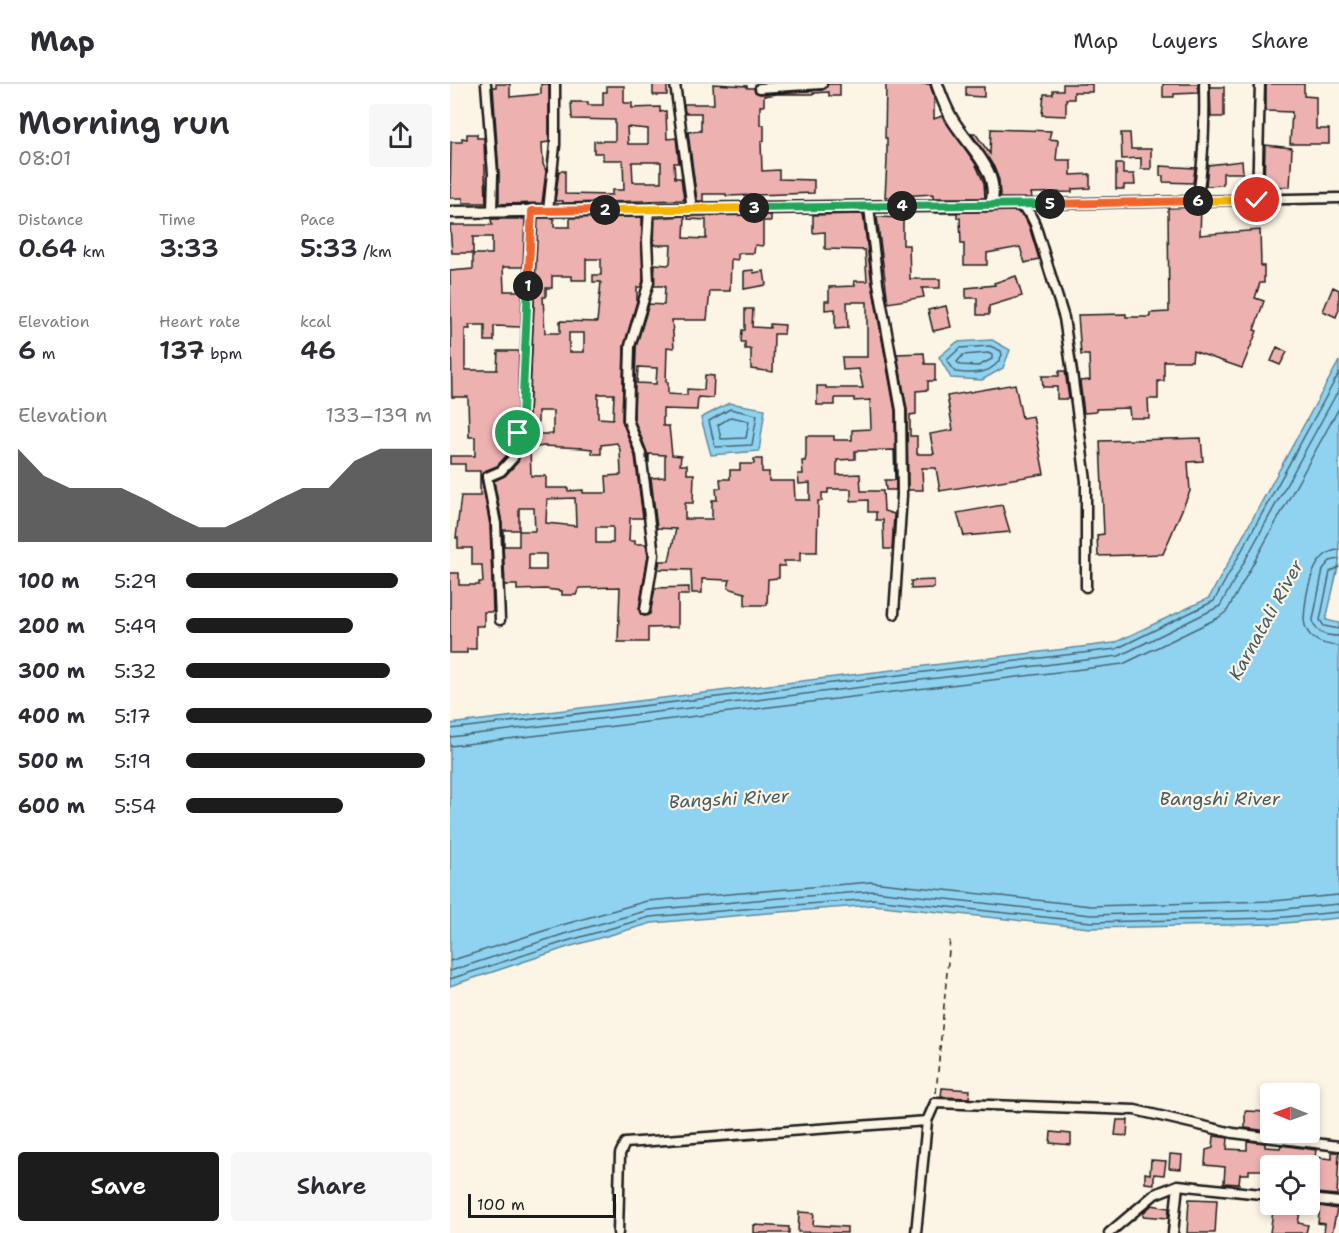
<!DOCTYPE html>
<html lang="en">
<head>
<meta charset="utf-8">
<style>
	body { margin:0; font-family:"Shantell Sans",sans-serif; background:#f7f7f7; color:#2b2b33; height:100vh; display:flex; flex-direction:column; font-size:22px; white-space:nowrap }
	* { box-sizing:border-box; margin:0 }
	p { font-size:20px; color:#7c7c81 }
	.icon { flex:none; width:33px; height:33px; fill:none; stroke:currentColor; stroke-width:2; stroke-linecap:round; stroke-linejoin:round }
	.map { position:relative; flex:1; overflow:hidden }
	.sheet { display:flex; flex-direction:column; background:#fff; width:450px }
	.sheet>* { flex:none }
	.needle { width:39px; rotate:271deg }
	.fabs { position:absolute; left:810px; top:999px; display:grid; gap:12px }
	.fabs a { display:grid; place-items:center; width:60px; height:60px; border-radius:6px; background:#fff; box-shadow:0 3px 9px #0003; font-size:30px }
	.scale { position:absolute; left:18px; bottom:15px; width:148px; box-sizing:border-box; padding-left:6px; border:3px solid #1c1c1c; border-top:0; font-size:16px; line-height:21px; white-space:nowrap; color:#1c1c1c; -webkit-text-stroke:4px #fcf5e5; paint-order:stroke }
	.pin { position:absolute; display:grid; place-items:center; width:51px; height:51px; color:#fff; margin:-26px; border:3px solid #fff; border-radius:50%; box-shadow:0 2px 6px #0007 }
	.km { position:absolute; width:30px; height:30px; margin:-15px; border-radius:50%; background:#222; color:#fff; font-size:16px; line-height:30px; text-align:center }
	.round { display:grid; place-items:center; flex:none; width:63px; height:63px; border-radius:6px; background:#f7f7f7 }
	.summary { display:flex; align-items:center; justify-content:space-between; height:102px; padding:0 18px }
	h1 { font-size:33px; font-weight:600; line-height:45px }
	.stats { display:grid; grid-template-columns:repeat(3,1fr); gap:9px; height:102px; padding:6px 18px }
	.stats div { display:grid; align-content:center }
	.stats b { font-size:26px; font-weight:600 }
	.stats small { font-size:16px; font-weight:400 }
	.stats p { font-size:16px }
	.chart { height:168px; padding:12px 18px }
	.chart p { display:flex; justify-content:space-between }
	.chart svg { width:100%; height:108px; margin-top:6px; fill:#1c1c1c; opacity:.7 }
	.cta { display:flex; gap:12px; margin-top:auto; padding:12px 18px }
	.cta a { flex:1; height:69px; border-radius:6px; background:#1c1c1c; color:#fff; font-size:24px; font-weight:600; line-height:69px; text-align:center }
	.cta a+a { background:#f7f7f7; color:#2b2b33 }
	ul { padding:0 18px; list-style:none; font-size:20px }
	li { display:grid; grid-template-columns:96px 72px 1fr; align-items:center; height:45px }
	li i { height:15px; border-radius:8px; background:#1c1c1c }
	header { display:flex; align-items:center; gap:36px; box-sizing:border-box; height:84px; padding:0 30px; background:#fff; border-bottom:2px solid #e1e1e2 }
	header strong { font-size:28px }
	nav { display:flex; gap:33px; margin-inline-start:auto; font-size:21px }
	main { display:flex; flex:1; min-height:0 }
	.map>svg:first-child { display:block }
</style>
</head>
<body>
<header>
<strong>Map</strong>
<nav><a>Map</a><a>Layers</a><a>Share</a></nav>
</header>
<main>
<section class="sheet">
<div class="summary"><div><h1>Morning run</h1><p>08:01</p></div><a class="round"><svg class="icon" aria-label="share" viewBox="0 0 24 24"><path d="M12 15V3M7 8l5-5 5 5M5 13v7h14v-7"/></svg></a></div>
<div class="stats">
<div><p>Distance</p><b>0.64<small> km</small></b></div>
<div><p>Time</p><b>3:33</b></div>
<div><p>Pace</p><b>5:33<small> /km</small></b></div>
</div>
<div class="stats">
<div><p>Elevation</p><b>6<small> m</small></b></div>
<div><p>Heart rate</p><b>137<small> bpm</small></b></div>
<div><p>kcal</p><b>46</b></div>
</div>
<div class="chart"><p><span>Elevation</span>133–139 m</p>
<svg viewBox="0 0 160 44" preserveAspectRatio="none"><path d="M0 44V6L10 17L20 22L30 22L40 22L50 27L60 33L70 38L80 38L90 33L100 27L110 22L120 22L130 11L140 6L150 6L160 6V44z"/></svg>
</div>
<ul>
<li><b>100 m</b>5:29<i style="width:86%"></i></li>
<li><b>200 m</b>5:49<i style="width:68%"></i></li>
<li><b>300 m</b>5:32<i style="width:83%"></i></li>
<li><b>400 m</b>5:17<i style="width:100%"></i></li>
<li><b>500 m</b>5:19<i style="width:97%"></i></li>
<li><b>600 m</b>5:54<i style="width:64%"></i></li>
</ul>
<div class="cta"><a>Save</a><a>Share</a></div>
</section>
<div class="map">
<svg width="889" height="1149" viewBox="0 0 889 1149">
	<rect width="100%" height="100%" fill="#fcf5e5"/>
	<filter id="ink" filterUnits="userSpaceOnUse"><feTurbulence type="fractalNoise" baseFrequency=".0167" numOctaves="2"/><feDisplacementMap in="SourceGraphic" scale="12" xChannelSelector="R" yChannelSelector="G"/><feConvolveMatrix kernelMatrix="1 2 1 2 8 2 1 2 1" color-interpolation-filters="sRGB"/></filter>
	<g filter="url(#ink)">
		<path fill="#8fd3f1" stroke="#618a9c" stroke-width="1.5" d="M542,256L560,266L553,284L532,296L501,294L489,273L507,258Z
			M889,277V479L876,536L889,539V834L824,840L640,844L423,821L318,829L202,839L118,863L0,902V640L664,559L759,514Z
			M279,319L315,325L309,367L261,371L251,334Z"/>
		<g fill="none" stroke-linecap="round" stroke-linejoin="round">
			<path stroke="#4a6571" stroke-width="1.5" d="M540,262L551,267L552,271C544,291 524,290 505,288L497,276L510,264Z
				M538,269L542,271V275L528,282L510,281L507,278L513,271Z
				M280,325L307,331L302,361L265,363L259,337Z
				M281,333L299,337L296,354L271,355L268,341Z
				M889,466C861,467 855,513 854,536C856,555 871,561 889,562
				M889,475L880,477L873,485L863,536C865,550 877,552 889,552
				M889,483L880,488L870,536L874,542L889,545
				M0,645L666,565L764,517L889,289
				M0,653L669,572L770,522L889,305
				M0,662L673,580L768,534L777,527L889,324
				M0,877L112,841L197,817L421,798L641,822L823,817L889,811
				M0,887L114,850L199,826L317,815L424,807L641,831L823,826L889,820
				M0,895L117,857L200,833L318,823L423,815L641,838L824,834L889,828"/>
		</g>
		<path fill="#edb2b0" stroke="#1c1c1c" stroke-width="1.5" fill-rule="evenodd" d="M46,0H60V13L91,10V0H99V58L92,59L93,80L96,87L92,119L49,120V90L43,3H46Z
			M203,0H217V11H203Z
			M263,0L297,2V4H304L305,8L310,10L372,6L378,0H390V12H379V8L364,9V10H327L314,12V22H310V41H314V57H311L312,87L329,86V95L364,96V109L276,112V110H253V117H247L238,48L251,47V29H235L234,20H264Z
			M436,0H480L484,14V35L492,32L525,79L534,99L535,114H483V110L435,113L437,77V54H435Z
			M613,0H642V8H624V15H616V32L592,31L594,10H603V6H613Z
			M713,0H748V9L724,10V13H713Z
			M816,0H854V12L866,13V45H879V60H840L842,28L816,27Z
			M157,2H174V19H182V24L210,23V28L216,27L217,55L226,54L229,79H224L225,94H231L234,116L113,119V117H105L109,87H115V110L162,111V106H174L173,76H153V69H144V57H165V36L122,35L121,18H138V21H153V8H157ZM177,43L198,45V60H178ZM182,78H211V98H183Z
			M516,3H534V13L516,12Z
			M760,3H774V33H761Z
			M541,45L601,47L599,55L608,56L606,76H621V91L640,90V104L622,105V108L581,109L582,114H550L549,96L544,83L521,49H525L540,70Z
			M671,49H680L681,65H701V85H691V74L672,75Z
			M17,50H27V54H34L36,119H13V114H0L1,58H12V54L17,55Z
			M815,61L842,64L840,103L814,102Z
			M792,77L793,89H773V101L756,102L758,81Z
			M666,80H673V90H684L685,101H674V105H666Z
			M710,82L745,84L743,99L713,98V92H710Z
			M751,123L750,151L810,146L811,182H814V199H810L805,214L814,217L804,246L807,247L792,284L743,267L742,277H714V297H708V315H698L699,334H680L679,324L646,325V328L634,329L630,297L640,296L639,271H631L628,231L676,230V233H700V229L719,228L718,124Z
			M566,127L575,134L579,142L589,175L575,179L570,163L537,169V181H514V160H511L510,134H507V129H484Z
			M413,130L422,200L445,327L446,406H436L435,396H445L444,366L405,367V375L387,376V391L410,390L411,407H433L434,427L444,430L442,465H434L433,436H426V428H418V416L401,417V405H378V409H372V417H368L367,468H350V477H334L335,482H329V494L318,495L317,521H295V509L278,504L280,496L252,495V509H242L241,486L208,485L210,477H219L226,445L207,444L201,394L215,393V371L199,370V379L197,368L184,335L186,263L199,220L214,221L215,202H204L205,180L218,181L220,179L221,161H204L205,134L235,132L234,154L256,155V136L238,135V132L321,131V137H313V162L305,161L304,169H292L288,170V176L281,175L280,207H260L257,236H222L224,264L217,263L216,298H218V310L237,311V305L254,306L255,291L264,292L263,314L248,313L247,326L213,325V342H219L222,371L231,372L230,381H237V390H244L243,419H235V435H262V416H267L266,404H271L270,395H280V386H290V380H304V375H312V388H319V397H344L345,416H360V399L349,400L348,390H353L352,377H355L356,372V352H384V356H402V346L421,345L420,316L404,317V314H385V321H367V302H376V304H413L409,285L393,286L392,273H417V218H397L398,244L385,245V225L375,226V217H379V203L405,202L404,197H417L415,166L375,165V148L363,149V131ZM188,283L207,284L206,300L187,299Z
			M192,133L193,197L191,203H187V217L174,262L172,336L185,372L193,434H180L179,457H185V460H196L198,471L189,525L191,531L195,532L200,530L205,504L239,503V511H228V543L198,544V558H168L170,503L129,504L126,511H112V507L95,505L67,506V501H55L52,439L44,397L55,392L68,378L79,333L88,134H104V143H120V134ZM136,175H151V191H143V198H151L147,238L110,237V249H95L93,213H96V204H102V192H122V196H136ZM119,249H134V268H119ZM148,310H164L163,335L148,334ZM88,327H103V350H88ZM167,359L170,366L171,391L156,392L157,409H133V406L118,407V404H96V392H81L80,364L94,362L133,364L142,365V370H151V361ZM125,414L126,442L96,439L97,415ZM69,424H84L85,447H69V462H54V446H69ZM146,443H163V459H146ZM79,470H96V486H79Z
			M427,133L453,134V161H459L460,195H490V204H472L474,213L438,219Z
			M41,135H75L73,183H53L54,207H72L71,243L44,242V257H35V241H19L20,245H15V286H47L48,267H69L67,331L57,371L47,382L34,387L31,392L40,441L43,528H34V542H26V565H17V569H0V489H9V501H29V498H33L32,481H22V464H8V454H6L11,412H30V387H15V380H0V372H25V353H19L18,313H2L0,187L23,185V170H42V153H23V169H2L0,141H42Z
			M303,186L304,189L314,187L316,201L294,205V187Z
			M566,192L572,212L539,222V231H527V214H516V204L545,201L544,199Z
			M883,203L889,206V225L886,233L873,227Z
			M496,222L501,243L483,247L478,226Z
			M295,225H303L302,243L320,244V240L335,241L334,250H324L323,288L301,285V265H295V258H291L292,246H295Z
			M827,263L837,268L830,281L821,277Z
			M474,269L475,280H485V297H478V306L466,307V330L460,331V352H467V370H484L480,350L503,346L497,312L565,300L572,334L583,332L594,390L490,407L486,384H472L473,406H458L457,326L447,270Z
			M609,287H615L619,315H607V303H593L592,292H609Z
			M751,354L753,377L738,378L740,407L713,470L648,472L647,451L654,450L650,357Z
			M552,421L560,448L514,452L507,429Z
			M484,496V504L461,505V497Z
			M492,1004L520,1006L519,1014L491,1013Z
			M795,1027L819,1028L818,1047L795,1044Z
			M667,1036H678L677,1052L665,1051Z
			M601,1048L621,1050V1061L600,1059Z
			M764,1052L778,1054L777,1065L797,1066V1057L815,1059V1063L830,1064L831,1061L866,1066L865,1073L882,1075V1068H889L887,1111L865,1109L867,1092H860V1082H820V1086H799V1090H790L789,1100L774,1099L775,1083L755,1081L756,1066L763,1064Z
			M720,1070L732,1071L731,1085L719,1084Z
			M701,1076L716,1077L714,1091L704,1090V1100L695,1099V1089L700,1090Z
			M739,1115L767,1116L765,1149H737Z
			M824,1120L851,1123L848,1139L858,1141L856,1149H820Z
			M702,1121L719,1124L718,1134L693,1132V1129Z
			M870,1122L887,1125L882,1149H874L875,1140L868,1139Z
			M349,1128L364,1129L363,1141L397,1143V1149L348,1148Z
			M304,1141L339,1143V1149H304Z"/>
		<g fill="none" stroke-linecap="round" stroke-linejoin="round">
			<g stroke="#1c1c1c" stroke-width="13">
				<path id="minor" d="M36,0L43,90L42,127
					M225,0L242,125
					M310,4L372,0
					M807,116L810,0
					M747,117C754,78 755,40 754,0
					M541,121L889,114
					M569,121L580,130L585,140L614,234L622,288L636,397V503
					M419,123L428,199L451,326L452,411L444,530
					M98,127L105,61V0
					M195,526L204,471L191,370L178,336L180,262L199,198L197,157L199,125
					M50,536L46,440L37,393L51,387L63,374L73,332L82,127
					M860,1115L889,1118
					M168,1149L170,1070L175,1059L477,1037
					M466,1149L477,1037L485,1019L685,1026L783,1049L889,1062
					M659,1149L705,1110L728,1101L820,1111
					M723,1149L728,1101"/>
			</g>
			<g stroke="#1c1c1c" stroke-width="15">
				<path id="tertiary" d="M0,128L541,121C551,87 518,62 502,35C496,24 491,12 487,0"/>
			</g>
			<path stroke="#1c1c1c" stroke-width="1.5" stroke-dasharray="6 4.5" stroke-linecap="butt" d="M486,1009L500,855"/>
			<use href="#minor" stroke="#fcf5e5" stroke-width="8"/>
			<use href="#tertiary" stroke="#fcf5e5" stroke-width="10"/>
		</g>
	</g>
	<g fill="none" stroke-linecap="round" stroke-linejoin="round" filter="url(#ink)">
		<g stroke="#fff" stroke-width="12">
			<path id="split-1" d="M68,349L72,332L78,202"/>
		</g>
		<g stroke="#fff" stroke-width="12">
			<path id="split-2" d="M78,202L82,127L155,126"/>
		</g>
		<g stroke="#fff" stroke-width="12">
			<path id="split-3" d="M155,126L304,124"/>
		</g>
		<g stroke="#fff" stroke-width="12">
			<path id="split-4" d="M304,124L452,122"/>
		</g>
		<g stroke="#fff" stroke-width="12">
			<path id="split-5" d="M452,122L600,120"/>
		</g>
		<g stroke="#fff" stroke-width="12">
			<path id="split-6" d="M600,120L748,117"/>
		</g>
		<g stroke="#fff" stroke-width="12">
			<path id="split-7" d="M748,117L807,116"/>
		</g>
		<use href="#split-1" stroke="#22a559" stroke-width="8"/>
		<use href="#split-2" stroke="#f0652b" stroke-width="8"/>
		<use href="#split-3" stroke="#f5b400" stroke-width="8"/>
		<use href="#split-4" stroke="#22a559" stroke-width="8"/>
		<use href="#split-5" stroke="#22a559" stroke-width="8"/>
		<use href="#split-6" stroke="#f0652b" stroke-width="8"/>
		<use href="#split-7" stroke="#f5b400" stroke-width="8"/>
	</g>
	<g text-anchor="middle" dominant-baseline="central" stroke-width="4.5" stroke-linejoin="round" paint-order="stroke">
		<g font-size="18" font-style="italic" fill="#445c67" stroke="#fcf5e5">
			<text transform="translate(816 536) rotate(-61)">Karnatali River</text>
			<text transform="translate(279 715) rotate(-3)">Bangshi River</text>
			<text x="770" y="715">Bangshi River</text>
		</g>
	</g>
</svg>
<div class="fabs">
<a><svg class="needle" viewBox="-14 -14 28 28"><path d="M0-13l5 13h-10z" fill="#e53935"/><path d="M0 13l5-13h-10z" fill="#7c7c81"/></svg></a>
<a><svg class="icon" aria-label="locate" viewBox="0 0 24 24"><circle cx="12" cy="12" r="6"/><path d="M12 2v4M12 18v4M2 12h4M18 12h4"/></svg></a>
</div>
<div class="scale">100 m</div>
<div class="pin" style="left:68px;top:349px;background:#1e9e55"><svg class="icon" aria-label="arrive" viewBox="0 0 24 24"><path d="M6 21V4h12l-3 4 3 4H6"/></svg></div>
<div class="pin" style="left:807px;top:116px;background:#d93025"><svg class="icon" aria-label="check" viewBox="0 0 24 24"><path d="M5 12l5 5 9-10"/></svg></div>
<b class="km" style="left:78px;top:202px">1</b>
<b class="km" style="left:155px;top:126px">2</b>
<b class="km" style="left:304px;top:124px">3</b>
<b class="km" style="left:452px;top:122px">4</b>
<b class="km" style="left:600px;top:120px">5</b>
<b class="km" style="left:748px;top:117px">6</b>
</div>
</main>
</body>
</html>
